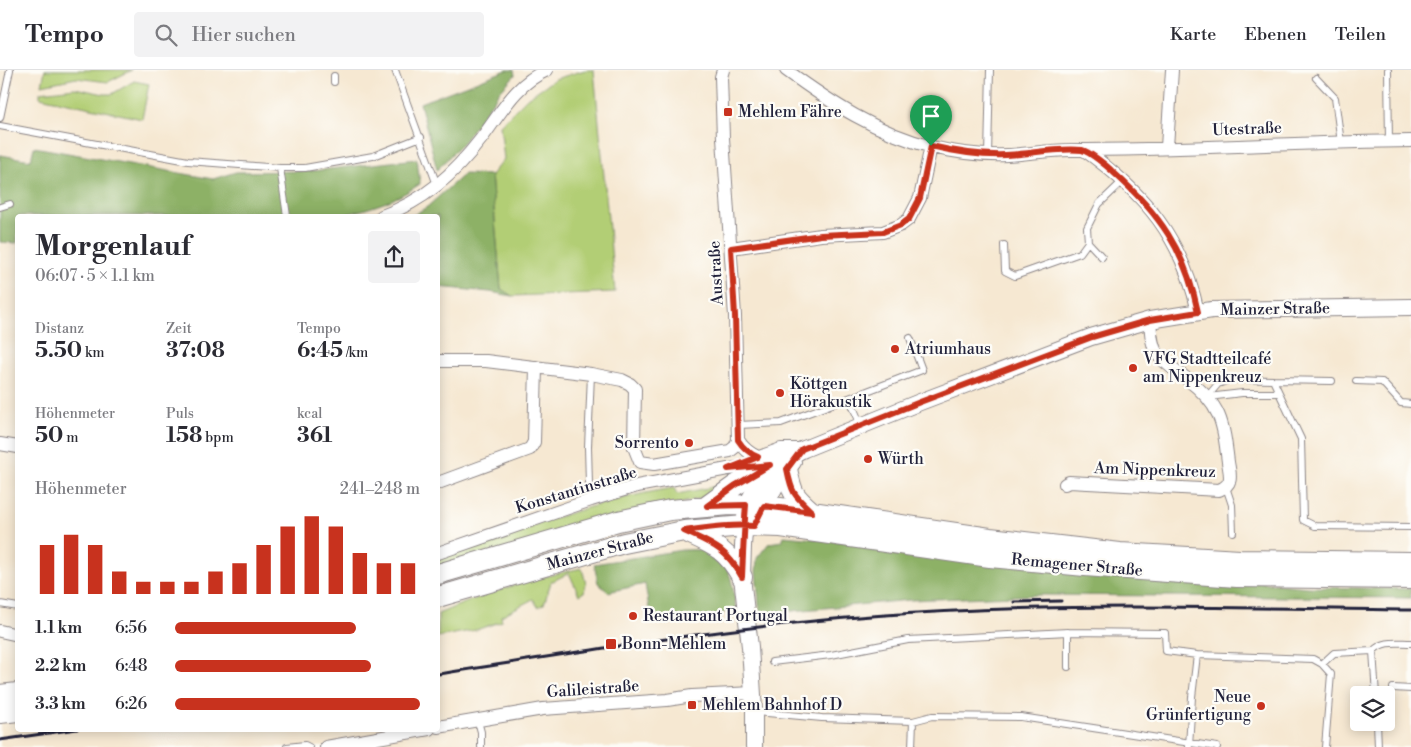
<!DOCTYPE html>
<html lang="de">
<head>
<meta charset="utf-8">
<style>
	body { margin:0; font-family:"Libre Bodoni",serif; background:#f2f2f3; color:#2b2b33; height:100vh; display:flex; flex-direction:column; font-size:19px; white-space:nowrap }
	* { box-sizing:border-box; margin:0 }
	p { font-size:16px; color:#7c7c81 }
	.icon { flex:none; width:28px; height:28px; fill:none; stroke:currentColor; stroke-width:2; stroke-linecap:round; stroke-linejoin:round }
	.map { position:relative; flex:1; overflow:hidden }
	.panel { position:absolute; left:15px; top:144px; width:425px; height:518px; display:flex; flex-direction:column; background:#fff; border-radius:5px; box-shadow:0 2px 12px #0003 }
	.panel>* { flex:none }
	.tools { position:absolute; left:1350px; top:616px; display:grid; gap:10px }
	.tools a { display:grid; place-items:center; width:45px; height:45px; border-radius:5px; background:#fff; box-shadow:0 2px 12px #0003; font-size:25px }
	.pin { position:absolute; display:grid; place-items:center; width:42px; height:42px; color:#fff; margin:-51px -21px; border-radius:50% 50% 50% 0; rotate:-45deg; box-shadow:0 0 5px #0007 }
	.pin .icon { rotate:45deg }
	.round { display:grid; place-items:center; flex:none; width:52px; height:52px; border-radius:5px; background:#f2f2f3 }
	.summary { display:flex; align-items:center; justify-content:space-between; height:85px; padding:0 20px }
	h1 { font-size:28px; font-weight:700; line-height:38px }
	.stats { display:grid; grid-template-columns:repeat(3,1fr); gap:8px; height:85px; padding:5px 20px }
	.stats div { display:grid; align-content:center }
	.stats b { font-size:21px; font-weight:700 }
	.stats small { font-size:14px; font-weight:400 }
	.stats p { font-size:14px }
	.chart { height:140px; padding:10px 20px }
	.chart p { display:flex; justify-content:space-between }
	.chart svg { width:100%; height:90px; margin-top:5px; stroke:#c8321e; stroke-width:6 }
	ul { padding:0 20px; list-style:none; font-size:16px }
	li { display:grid; grid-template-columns:80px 60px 1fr; align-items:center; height:38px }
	li i { height:12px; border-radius:6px; background:#c8321e }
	header { display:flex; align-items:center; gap:30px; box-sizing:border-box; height:70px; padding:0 25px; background:#fff; border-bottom:1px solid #e1e1e2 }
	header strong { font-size:24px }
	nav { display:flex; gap:28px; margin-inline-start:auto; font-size:18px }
	.search { width:350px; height:45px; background:#f2f2f3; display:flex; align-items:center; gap:12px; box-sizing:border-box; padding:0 18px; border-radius:5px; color:#7c7c81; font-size:19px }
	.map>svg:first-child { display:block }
</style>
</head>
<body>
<header>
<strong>Tempo</strong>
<div class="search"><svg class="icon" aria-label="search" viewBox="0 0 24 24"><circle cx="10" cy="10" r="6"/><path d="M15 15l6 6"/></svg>Hier suchen</div>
<nav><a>Karte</a><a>Ebenen</a><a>Teilen</a></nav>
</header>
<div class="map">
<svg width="1411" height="677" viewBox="0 0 1411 677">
	<rect width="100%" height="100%" fill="#fdfcf7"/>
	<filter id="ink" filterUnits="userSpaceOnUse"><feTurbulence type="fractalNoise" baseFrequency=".02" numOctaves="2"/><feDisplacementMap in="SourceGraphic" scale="10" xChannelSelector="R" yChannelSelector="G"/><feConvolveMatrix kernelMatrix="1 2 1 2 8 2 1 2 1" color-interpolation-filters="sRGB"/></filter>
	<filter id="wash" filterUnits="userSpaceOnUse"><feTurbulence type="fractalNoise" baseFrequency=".0096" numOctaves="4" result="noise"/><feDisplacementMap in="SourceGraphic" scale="20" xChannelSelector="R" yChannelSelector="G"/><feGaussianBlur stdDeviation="1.12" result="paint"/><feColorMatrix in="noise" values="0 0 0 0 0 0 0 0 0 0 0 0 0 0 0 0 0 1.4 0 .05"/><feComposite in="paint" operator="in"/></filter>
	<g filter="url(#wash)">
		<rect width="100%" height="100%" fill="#f6e8d2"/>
		<path fill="#b2ce74" stroke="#6a7858" d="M45,0H132L108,12L76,8L42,15Z
			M585,0H594L615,222L512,226L501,219L491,105L504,89L500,55L527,28L555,9Z
			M134,11L149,14L142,49L40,27V22L75,18L104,24H112Z
			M728,414L713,425L438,497V489C515,463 592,430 674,418L677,424Z
			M582,498L586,514L584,522L579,525L569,503L551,512L544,534L538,537L533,529L501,546L502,551L476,560L438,567V544C483,524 533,508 582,498Z"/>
		<path fill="#8db166" stroke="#586a50" d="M507,0H514L515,5L500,21L465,70L437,100L420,33Z
			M34,77L213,109L236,102L312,101L417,89L420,114C394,132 371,138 340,146H18L17,173L0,172V85L31,90Z
			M464,104L491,105L501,219L512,226L490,222L438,217V146H412L427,137Z
			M784,466L1308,517L1411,519V528L1041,525L910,530L760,544L756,502L757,488L769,473L782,471Z
			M682,480C689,480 699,479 706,481C732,490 732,514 736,538L704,550L684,547L651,550L645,514L608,522L598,513L594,494Z"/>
	</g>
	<g filter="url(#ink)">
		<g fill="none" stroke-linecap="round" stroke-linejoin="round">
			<g stroke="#8c8586" stroke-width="8">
				<path id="service" d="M395,0L437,115
					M1388,0L1389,72
					M334,6V12
					M1316,8L1335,28L1341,73
					M0,48L10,0
					M0,56L188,91L280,98H305L373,86L421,67
					M988,86L990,0
					M280,98L287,146
					M0,137L10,134
					M1088,172L1102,187
					M1004,175L1005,201L1015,206L1080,183L1088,172L1087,158L1099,134L1123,111
					M1273,310L1332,311
					M1356,311L1382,312L1401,333L1411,334
					M1207,327L1218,314L1231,309L1273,310L1301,369L1303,450L1315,456L1411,457
					M1208,327L1242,323H1279
					M849,328L922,300L910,268
					M738,355L781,353L849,328L861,355
					M589,414L588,377L591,304
					M1226,417L1232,435L1233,462
					M0,534L18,537
					M1068,562L1165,563L1166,581L1197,585L1313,589L1322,594L1331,604L1325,677
					M772,592L831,585L908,570L1068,562V597
					M1322,594L1334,583L1373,581
					M1393,618L1411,619
					M1376,625L1373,581C1384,570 1396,573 1411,573
					M755,642L822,648L913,651L932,646L1021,647L1217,677
					M478,651L481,662V677
					M1377,652L1378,677
					M1189,676L1192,627L1197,585
					M287,677L305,675L309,677
					M912,677L913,651"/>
			</g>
			<g stroke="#8c8586" stroke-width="14">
				<path id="minor" d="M723,0L721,7L723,68L735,246L738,370C743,378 748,383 758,387
					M786,0C831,33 877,63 932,77C957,83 982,86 1007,85C1028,84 1050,80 1071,80C1184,80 1298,72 1411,71
					M1167,77L1172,0
					M1084,80C1146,124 1182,168 1198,242
					M382,146C424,131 454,104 481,69C501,43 515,14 547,0
					M731,178L821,165L883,162L901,155L909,149L920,128L931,76
					M438,291H486L591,304L622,310L630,314L635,319L634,377L640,392L654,394L730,381L735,377L738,370
					M0,374L18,377
					M751,390L781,379H802
					M438,413L530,379L534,372L536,297
					M1065,414L1069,412L1219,420C1234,414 1230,405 1228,392C1223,351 1221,335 1187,309C1177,301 1165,294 1157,284C1151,274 1151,262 1150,250
					M438,483L591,430L637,416L728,399L762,396
					M0,561L18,565
					M438,657L543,639L667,630L692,626L753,623
					M326,677L429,659"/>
			</g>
			<g stroke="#8c8586" stroke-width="18">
				<path id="tertiary" d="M759,445L780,408L793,392
					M754,677V641L750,577L742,507L743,476L746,435L770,395L804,379L920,332L1091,267L1150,250L1212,240L1411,237"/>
			</g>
			<g stroke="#8c8586" stroke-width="22">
				<path id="primary" d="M787,399C792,424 793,425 812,442
					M707,436L736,415L770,395
					M684,461C712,474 726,478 742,507
					M438,504L618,451L670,440L730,435L764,436L812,442L990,468L1120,483L1240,490L1411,492
					M438,527L624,473L684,461L745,456L781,457L990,487L1085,496L1237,507L1411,509
					M0,625L18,623
					M0,643L18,641"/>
			</g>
			<use href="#service" stroke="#fff" stroke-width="6"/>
			<use href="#minor" stroke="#fff" stroke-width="12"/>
			<use href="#tertiary" stroke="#fff" stroke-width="16"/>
			<use href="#primary" stroke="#fff" stroke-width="20"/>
			<path stroke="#22223b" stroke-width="3" d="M1014,532L1061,531
				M438,604C581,582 725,557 871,546C1050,532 1231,538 1411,540
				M0,670L77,659"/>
		</g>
	</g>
	<g fill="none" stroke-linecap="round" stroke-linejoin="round" filter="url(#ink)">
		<g stroke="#fff" stroke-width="10">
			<path id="route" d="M931,76L920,128L909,149L901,155L883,162L821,165L731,178L735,246L738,370C743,378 748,383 758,387L728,399L770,395L736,415L707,436L746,435C744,459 743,483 742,507C726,478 712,474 684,461C707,458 731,454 754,456L764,436L812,442C794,425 792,424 787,399L802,379L920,332L1092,267L1150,250L1198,242C1185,180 1160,144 1113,102C1107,96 1090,82 1082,80C1058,77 1031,84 1006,85C980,86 956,82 931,76"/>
		</g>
		<use href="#route" stroke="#c8321e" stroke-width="6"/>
	</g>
	<g fill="#c8321e" stroke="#fdfcf7" stroke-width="2">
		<rect x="723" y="37" width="10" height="10" rx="2.5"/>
		<circle cx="895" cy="279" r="5"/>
		<circle cx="1133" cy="298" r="5"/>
		<circle cx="780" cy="323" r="5"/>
		<circle cx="689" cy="373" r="5"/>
		<circle cx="868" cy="389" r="5"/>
		<circle cx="633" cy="546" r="5"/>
		<rect x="605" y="568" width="12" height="12" rx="2.5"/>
		<rect x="687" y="630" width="10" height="10" rx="2.5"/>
		<circle cx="1261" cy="636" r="5"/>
	</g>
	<g text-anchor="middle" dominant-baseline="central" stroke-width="4.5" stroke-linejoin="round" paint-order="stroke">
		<g font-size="16" fill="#22223b" stroke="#fdfcf7" text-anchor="start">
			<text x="738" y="42">Mehlem Fähre</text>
			<text x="905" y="279">Atriumhaus</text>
			<text x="1143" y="289">VFG Stadtteilcafé<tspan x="1143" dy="18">am Nippenkreuz</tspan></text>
			<text x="790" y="314">Köttgen<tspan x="790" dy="18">Hörakustik</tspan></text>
			<text x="679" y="373" text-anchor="end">Sorrento</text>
			<text x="878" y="389">Würth</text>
			<text x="643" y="546">Restaurant Portugal</text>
			<text x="622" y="574">Bonn-Mehlem</text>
			<text x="1251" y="627" text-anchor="end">Neue<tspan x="1251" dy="18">Grünfertigung</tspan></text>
			<text x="702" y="635">Mehlem Bahnhof D</text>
		</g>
		<g font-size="16" fill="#22223b" stroke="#fdfcf7">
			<text transform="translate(1247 59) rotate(-2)">Utestraße</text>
			<text transform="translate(716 203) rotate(-93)">Austraße</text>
			<text transform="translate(1275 239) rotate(-1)">Mainzer Straße</text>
			<text transform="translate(1155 400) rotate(2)">Am Nippenkreuz</text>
			<text transform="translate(576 420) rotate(-17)">Konstantinstraße</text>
			<text transform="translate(600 481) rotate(-15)">Mainzer Straße</text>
			<text transform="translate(1077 495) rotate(5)">Remagener Straße</text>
			<text transform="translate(593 619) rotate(-4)">Galileistraße</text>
		</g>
	</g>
</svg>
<div class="tools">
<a><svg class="icon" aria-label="layers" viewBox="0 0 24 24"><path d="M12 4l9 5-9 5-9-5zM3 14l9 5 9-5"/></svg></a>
</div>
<div class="pin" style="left:931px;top:76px;background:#1e9e55"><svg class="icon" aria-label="arrive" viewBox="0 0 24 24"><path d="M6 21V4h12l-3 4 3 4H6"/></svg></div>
<section class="panel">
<div class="summary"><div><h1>Morgenlauf</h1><p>06:07 · 5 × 1.1 km</p></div><a class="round"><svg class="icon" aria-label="share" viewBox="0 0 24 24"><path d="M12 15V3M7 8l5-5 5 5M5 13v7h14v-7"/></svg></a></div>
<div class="stats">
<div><p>Distanz</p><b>5.50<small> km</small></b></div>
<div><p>Zeit</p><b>37:08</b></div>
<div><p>Tempo</p><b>6:45<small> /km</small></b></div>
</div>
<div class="stats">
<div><p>Höhenmeter</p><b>50<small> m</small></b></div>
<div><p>Puls</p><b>158<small> bpm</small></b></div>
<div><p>kcal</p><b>361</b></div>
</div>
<div class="chart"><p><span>Höhenmeter</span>241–248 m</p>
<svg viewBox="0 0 160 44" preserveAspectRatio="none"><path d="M5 44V20M15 44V15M25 44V20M35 44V33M45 44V38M55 44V38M65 44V38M75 44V33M85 44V29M95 44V20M105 44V11M115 44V6M125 44V11M135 44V24M145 44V29M155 44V29"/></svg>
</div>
<ul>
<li><b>1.1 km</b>6:56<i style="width:74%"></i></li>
<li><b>2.2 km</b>6:48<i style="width:80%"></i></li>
<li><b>3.3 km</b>6:26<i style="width:100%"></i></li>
</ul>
</section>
</div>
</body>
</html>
